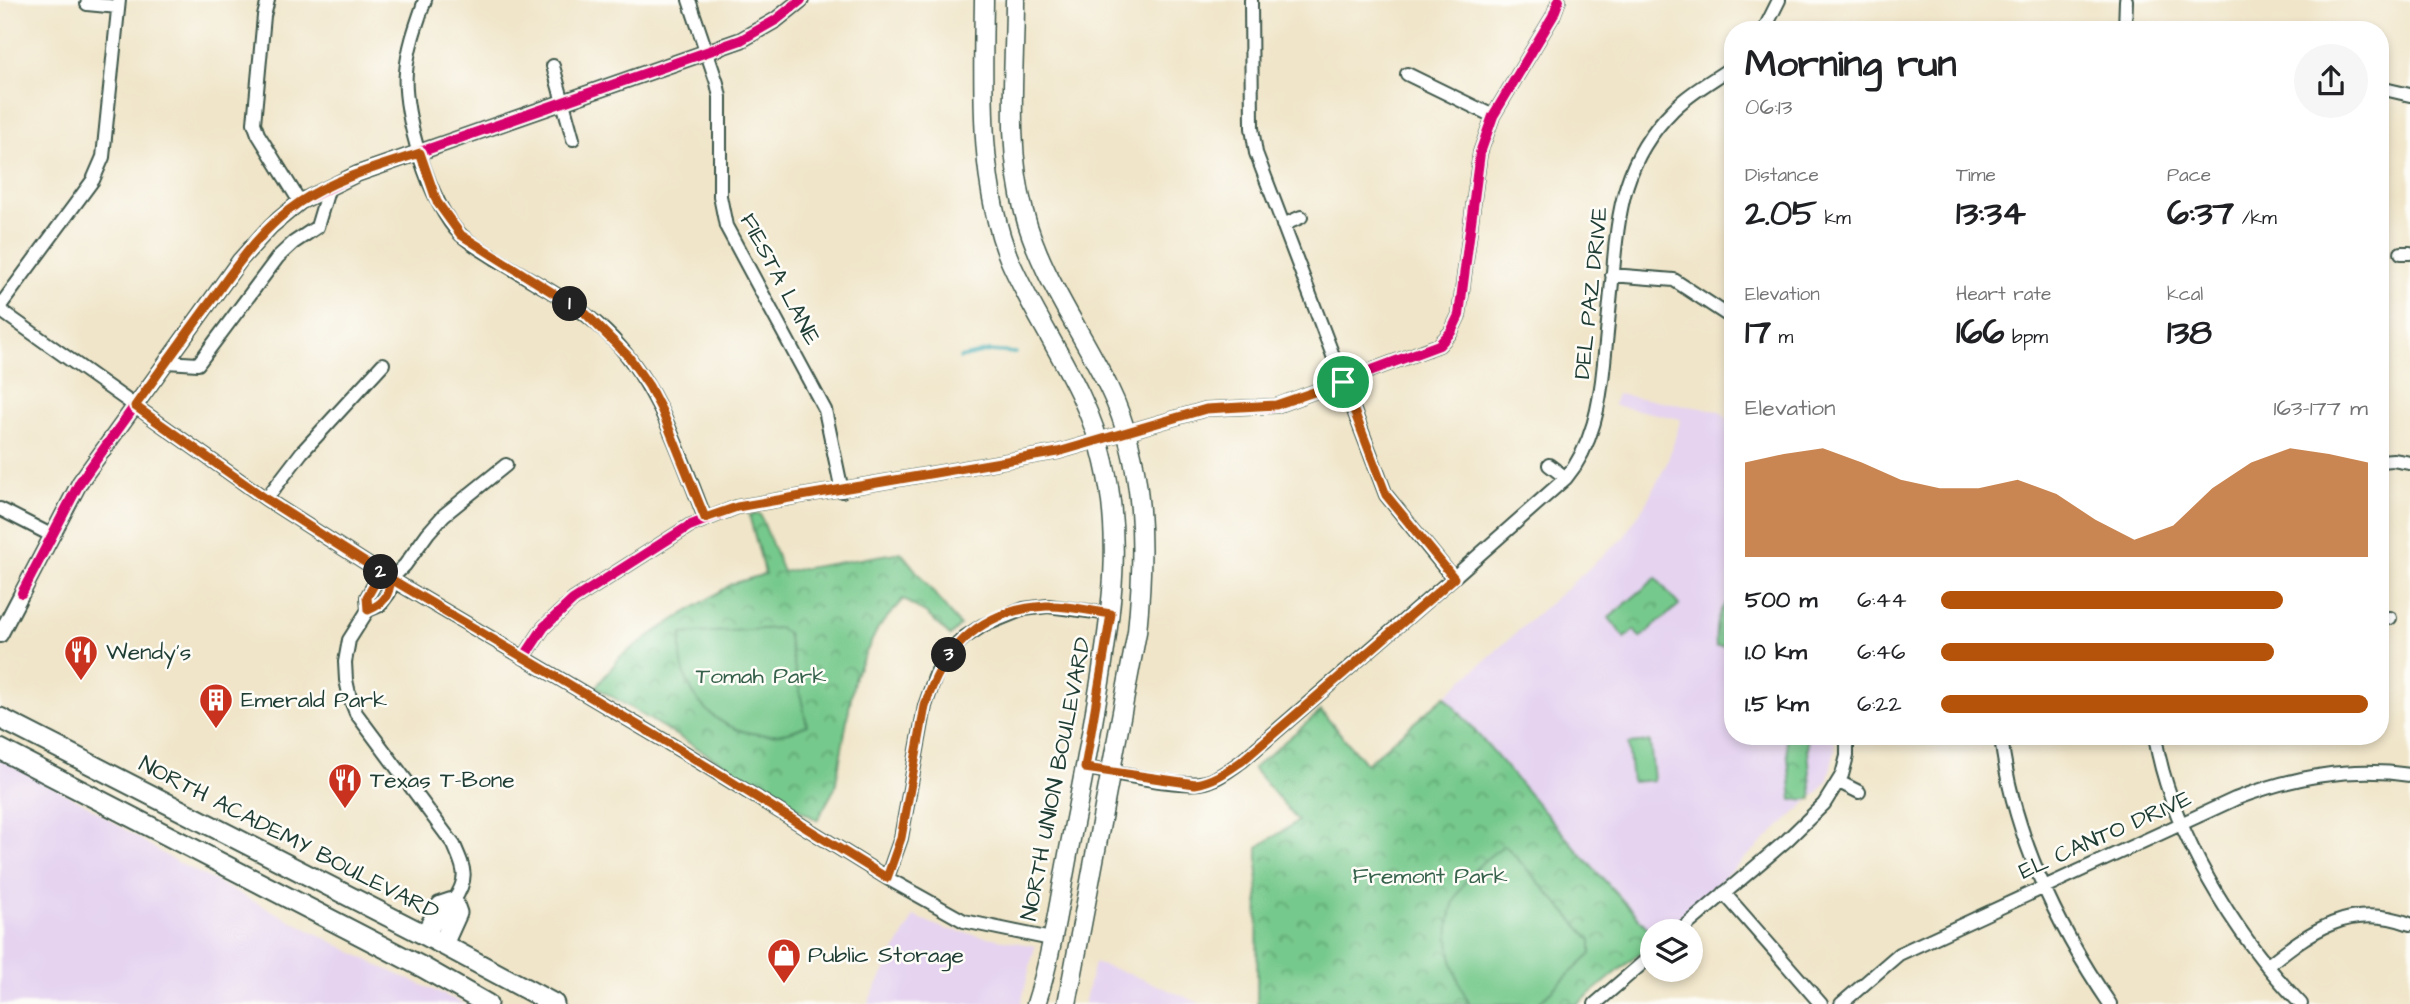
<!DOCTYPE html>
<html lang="en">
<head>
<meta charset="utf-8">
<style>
	body { margin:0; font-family:"Architects Daughter",sans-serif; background:#f6f6f6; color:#202124; height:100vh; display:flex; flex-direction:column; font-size:26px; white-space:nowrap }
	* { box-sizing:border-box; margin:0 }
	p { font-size:23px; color:#757577 }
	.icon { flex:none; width:38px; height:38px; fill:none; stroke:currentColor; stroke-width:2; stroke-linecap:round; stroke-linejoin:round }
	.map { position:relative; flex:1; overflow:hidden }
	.details { position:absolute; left:1724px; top:21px; width:665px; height:724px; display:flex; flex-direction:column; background:#fff; border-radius:28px; box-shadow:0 4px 10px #0003 }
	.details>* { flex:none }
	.tools { position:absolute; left:1640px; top:919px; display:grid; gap:14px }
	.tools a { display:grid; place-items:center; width:63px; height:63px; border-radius:50%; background:#fff; box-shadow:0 4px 10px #0003; font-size:35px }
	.pin { position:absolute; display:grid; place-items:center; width:60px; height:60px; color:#fff; margin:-30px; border:4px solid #fff; border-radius:50%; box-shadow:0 2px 7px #0007 }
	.km { position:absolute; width:35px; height:35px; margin:-18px; border-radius:50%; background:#222; color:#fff; font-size:19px; line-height:35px; text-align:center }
	.round { display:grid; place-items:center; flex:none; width:74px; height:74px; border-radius:37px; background:#f6f6f6 }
	.summary { display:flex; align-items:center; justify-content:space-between; height:119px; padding:0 21px }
	h1 { font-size:38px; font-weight:700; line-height:52px }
	.stats { display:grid; grid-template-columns:repeat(3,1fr); gap:10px; height:119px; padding:7px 21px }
	.stats div { display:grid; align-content:center }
	.stats b { font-size:35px; font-weight:700 }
	.stats small { font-size:19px; font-weight:400 }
	.stats p { font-size:19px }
	.chart { height:196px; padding:14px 21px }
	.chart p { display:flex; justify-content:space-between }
	.chart svg { width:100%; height:126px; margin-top:7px; fill:#b45309; opacity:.7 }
	ul { padding:0 21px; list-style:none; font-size:23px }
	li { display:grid; grid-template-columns:112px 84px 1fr; align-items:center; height:52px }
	li i { height:18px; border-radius:9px; background:#b45309 }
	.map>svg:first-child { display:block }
</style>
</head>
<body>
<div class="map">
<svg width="2410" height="1004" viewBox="0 0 2410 1004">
	<defs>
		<pattern id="park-crowns" width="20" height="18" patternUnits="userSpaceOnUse" patternTransform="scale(1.75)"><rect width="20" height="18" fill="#76c98c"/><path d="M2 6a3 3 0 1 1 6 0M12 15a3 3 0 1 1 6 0" fill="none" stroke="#60a473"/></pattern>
	</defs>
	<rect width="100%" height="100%" fill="#fdfcf7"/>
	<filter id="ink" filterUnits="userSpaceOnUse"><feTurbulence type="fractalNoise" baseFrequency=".0143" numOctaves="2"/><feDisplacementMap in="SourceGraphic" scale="14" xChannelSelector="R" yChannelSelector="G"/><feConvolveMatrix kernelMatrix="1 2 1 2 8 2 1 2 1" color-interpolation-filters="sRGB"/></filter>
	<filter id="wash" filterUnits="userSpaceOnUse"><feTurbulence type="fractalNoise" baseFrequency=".00686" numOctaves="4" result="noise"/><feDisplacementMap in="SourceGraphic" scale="28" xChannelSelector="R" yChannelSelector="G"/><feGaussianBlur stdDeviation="1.57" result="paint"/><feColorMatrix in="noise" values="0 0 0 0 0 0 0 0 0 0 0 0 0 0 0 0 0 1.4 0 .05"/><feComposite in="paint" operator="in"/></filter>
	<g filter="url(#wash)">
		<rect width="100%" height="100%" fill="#f0e5c9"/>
		<path fill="#e5d3f0" d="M1617,394L1719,411L1732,423V737H1834L1835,751L1827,782L1817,793L1665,931H1652V933L1577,850L1445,696L1623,538L1646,503L1667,463L1681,419L1613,405Z
			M0,759L82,802L168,857L381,967L465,1004H0Z
			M914,916L945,929L1035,946L1021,1004H867Z
			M1094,963L1128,973L1202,1004H1084Z"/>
		<path fill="url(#park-crowns)" stroke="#4a8360" stroke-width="2" d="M760,514L783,572L901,552L960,626L950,636L928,615L903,599L878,628L855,675L835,788L817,820L596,687L621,656L663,627L732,584L765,574L749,515Z
			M1656,578L1679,605L1640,638L1634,630L1625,638L1609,618Z
			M1445,696L1577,850L1652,933V943L1578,1004H1257L1258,847L1298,821L1253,768L1321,711L1366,764Z
			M1786,737H1807L1812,799L1792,800Z"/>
		<path fill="#76c98c" stroke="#4a8360" stroke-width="2" d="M1732,598V646H1716C1715,628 1716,609 1732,598Z
			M779,628L787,633L807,725C742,757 671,705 682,634Z
			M1650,742L1654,780L1632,782L1628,744Z
			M1505,845L1591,940V954L1537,1004H1470C1462,992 1457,978 1453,964C1439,909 1460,875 1505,845Z"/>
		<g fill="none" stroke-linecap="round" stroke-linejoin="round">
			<path stroke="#3aacb4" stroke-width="3.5" d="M960,358L989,351L1016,353"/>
		</g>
	</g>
	<g filter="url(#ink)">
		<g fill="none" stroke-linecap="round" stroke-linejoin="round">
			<g stroke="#3e564a" stroke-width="16">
				<path id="minor" d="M268,0L264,16L254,123L258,134L300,202
					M425,0C417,23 408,47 406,72C402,113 430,206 461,235C471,244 484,251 496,259C533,282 574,301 606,332C658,382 679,453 705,518
					M689,0L717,83L720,97V196L726,226L825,410L842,491
					M1251,0L1252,128L1256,153L1386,495L1453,578
					M87,4L118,7
					M1764,30L1779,0
					M2125,30L2126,0
					M553,66L573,139
					M1407,74L1493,116
					M2380,88L2410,95
					M1283,225L1301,217
					M2401,253H2410
					M1612,275L1674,280L1732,318
					M0,306L93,180L103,157L119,0
					M0,310L266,499L391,579L685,753L887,878L964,921L1051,939
					M167,362L198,364L278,257L293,243L317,227L329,187
					M2380,461L2393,460L2410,463
					M1549,465L1566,478
					M266,499L302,452L383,364
					M0,509L51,535
					M391,579L389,593L380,605L368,610L349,640L345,662L346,680L350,698L356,713L454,845C465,870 469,878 453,902
					M368,610L367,597L375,583L391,579L405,565L428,533L444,515L506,465
					M2380,619L2390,618
					M524,657L544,627L573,600L689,526L737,507L1058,452L1206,409L1276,406L1439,345L1451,332L1459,315L1480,153L1493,116L1553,16L1559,0
					M2001,737C2012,832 2056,925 2110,1004
					M2155,737C2171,831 2234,935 2301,1004
					M1085,768C1114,772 1185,790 1209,781C1221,777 1232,768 1242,761L1453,578L1566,478C1593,445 1600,404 1604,363C1607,333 1610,302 1613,272C1618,209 1625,158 1672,111C1689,93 1712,81 1732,67
					M1839,782L1859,792
					M887,878L901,838L925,706L936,674L951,650L965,637L982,626L1024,609L1048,606L1111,614
					M1724,893L1821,1004
					M1680,931L1787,840L1824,804L1842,775L1847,756V737
					M2267,966C2311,930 2351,902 2410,924
					M1595,1004L1652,955
					M1841,1004L1899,954L2235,799C2292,777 2349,766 2410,775"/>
			</g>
			<g stroke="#3e564a" stroke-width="18">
				<path id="tertiary" d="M0,635L80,482L240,260L271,226L300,202L357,174L741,40L776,20L801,0"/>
			</g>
			<g stroke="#3e564a" stroke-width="21">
				<path id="primary" d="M984,0C983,82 978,185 1010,261C1040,329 1088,389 1104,462C1122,538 1112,607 1100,682C1091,736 1081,790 1070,844C1060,895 1052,955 1036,1004
					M1015,0C1015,69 1006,144 1024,212C1040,275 1081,330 1109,388C1146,464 1145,551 1137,632L1067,1004"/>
			</g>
			<g stroke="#3e564a" stroke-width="23">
				<path id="trunk" d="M0,718L425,935L554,1004
					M0,749L424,968L487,1004
					M425,935L441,906L453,902L457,913L443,944"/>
			</g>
			<use href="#minor" stroke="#fff" stroke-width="12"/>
			<use href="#tertiary" stroke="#fff" stroke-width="14"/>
			<use href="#primary" stroke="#fff" stroke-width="18"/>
			<use href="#trunk" stroke="#fff" stroke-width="19"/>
			<g stroke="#fdfcf7" stroke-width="15">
				<path id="cycleway" d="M22,593L80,482L240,260L271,226L300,202L357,174L741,40L776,20L801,0
					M524,657L544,627L573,600L689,526L737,507L1058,452L1206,409L1276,406L1439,345L1451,332L1459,315L1480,153L1493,116L1553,16L1559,0"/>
			</g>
			<use href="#cycleway" stroke="#d6006c" stroke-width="10"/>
		</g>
	</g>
	<g fill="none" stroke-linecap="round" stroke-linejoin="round" filter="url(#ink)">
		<g stroke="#fff" stroke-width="14">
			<path id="route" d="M1343,382L1276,405L1206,409L1058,452L737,507L705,518L662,411L649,386L629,357L585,313L461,235L437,202L420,153C380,166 336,178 300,202C261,228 235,268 208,305C183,339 159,372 135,406L266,499L391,579C389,595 384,604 368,610L367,597L375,583L391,579L685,753L887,878L901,838L925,706C944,646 982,610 1046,606C1068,605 1090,611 1111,614L1085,768L1195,784C1214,781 1226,772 1242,761L1454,578L1386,495L1343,382"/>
		</g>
		<use href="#route" stroke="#b45309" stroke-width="9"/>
	</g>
	<defs>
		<g id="restaurant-pin" transform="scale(1.75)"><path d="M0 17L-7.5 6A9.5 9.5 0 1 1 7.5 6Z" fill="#c8321e" stroke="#fdfcf7"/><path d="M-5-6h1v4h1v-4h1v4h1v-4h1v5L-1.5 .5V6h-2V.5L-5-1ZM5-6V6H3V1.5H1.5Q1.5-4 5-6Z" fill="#fff"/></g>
		<g id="building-pin" transform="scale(1.75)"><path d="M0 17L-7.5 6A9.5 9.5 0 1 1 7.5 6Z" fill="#c8321e" stroke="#fdfcf7"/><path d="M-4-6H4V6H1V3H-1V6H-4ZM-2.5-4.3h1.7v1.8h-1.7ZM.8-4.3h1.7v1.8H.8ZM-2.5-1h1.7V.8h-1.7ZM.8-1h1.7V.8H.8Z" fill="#fff"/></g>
		<g id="shop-pin" transform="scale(1.75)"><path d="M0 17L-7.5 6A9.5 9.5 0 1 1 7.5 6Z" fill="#c8321e" stroke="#fdfcf7"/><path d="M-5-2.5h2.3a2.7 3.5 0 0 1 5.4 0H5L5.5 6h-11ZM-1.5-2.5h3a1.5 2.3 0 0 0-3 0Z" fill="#fff"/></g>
	</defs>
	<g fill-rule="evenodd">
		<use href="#restaurant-pin" x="81" y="652"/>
		<use href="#building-pin" x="216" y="700"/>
		<use href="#restaurant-pin" x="345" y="780"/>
		<use href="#shop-pin" x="784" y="955"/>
	</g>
	<g text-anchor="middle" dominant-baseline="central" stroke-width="5" stroke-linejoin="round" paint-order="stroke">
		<g font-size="23" fill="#1f3d34" stroke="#fdfcf7">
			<text transform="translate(780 279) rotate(62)">FIESTA LANE</text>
			<text transform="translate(1591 293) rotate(-84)">DEL PAZ DRIVE</text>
			<text transform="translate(1056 779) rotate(-79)">NORTH UNION BOULEVARD</text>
			<text transform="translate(2105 835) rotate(-24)">EL CANTO DRIVE</text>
			<text transform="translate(289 838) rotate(27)">NORTH ACADEMY BOULEVARD</text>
		</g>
		<g font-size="23" fill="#1f3d34" stroke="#fdfcf7" text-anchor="start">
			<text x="106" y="652">Wendy's</text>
			<text x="241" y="700">Emerald Park</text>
			<text x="370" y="780">Texas T-Bone</text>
			<text x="808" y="955">Public Storage</text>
		</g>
		<g font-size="23" fill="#35604a" stroke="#fdfcf7">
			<text x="761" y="676">Tomah Park</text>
			<text x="1430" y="876">Fremont Park</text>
		</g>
	</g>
</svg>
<div class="tools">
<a><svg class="icon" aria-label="layers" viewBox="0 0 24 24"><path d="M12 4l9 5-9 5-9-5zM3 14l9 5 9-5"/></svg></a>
</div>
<div class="pin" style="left:1343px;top:382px;background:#1e9e55"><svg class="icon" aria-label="arrive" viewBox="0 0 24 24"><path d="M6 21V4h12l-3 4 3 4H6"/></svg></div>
<b class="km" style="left:570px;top:304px">1</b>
<b class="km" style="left:381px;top:572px">2</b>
<b class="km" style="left:949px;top:655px">3</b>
<section class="details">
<div class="summary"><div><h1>Morning run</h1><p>06:13</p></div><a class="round"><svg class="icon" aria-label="share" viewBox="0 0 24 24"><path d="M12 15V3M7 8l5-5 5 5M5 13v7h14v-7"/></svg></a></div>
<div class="stats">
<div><p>Distance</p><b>2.05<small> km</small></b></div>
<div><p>Time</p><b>13:34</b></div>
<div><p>Pace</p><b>6:37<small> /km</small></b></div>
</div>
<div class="stats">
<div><p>Elevation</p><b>17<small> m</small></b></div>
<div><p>Heart rate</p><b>166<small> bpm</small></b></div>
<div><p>kcal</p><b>138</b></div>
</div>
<div class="chart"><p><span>Elevation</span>163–177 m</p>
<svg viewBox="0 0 160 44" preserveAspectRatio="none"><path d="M0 44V11L10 8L20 6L30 11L40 17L50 20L60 20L70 17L80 22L90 31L100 38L110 33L120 20L130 11L140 6L150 8L160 11V44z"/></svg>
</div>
<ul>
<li><b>500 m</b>6:44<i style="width:80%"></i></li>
<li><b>1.0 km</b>6:46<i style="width:78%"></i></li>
<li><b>1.5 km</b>6:22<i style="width:100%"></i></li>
</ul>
</section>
</div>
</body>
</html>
